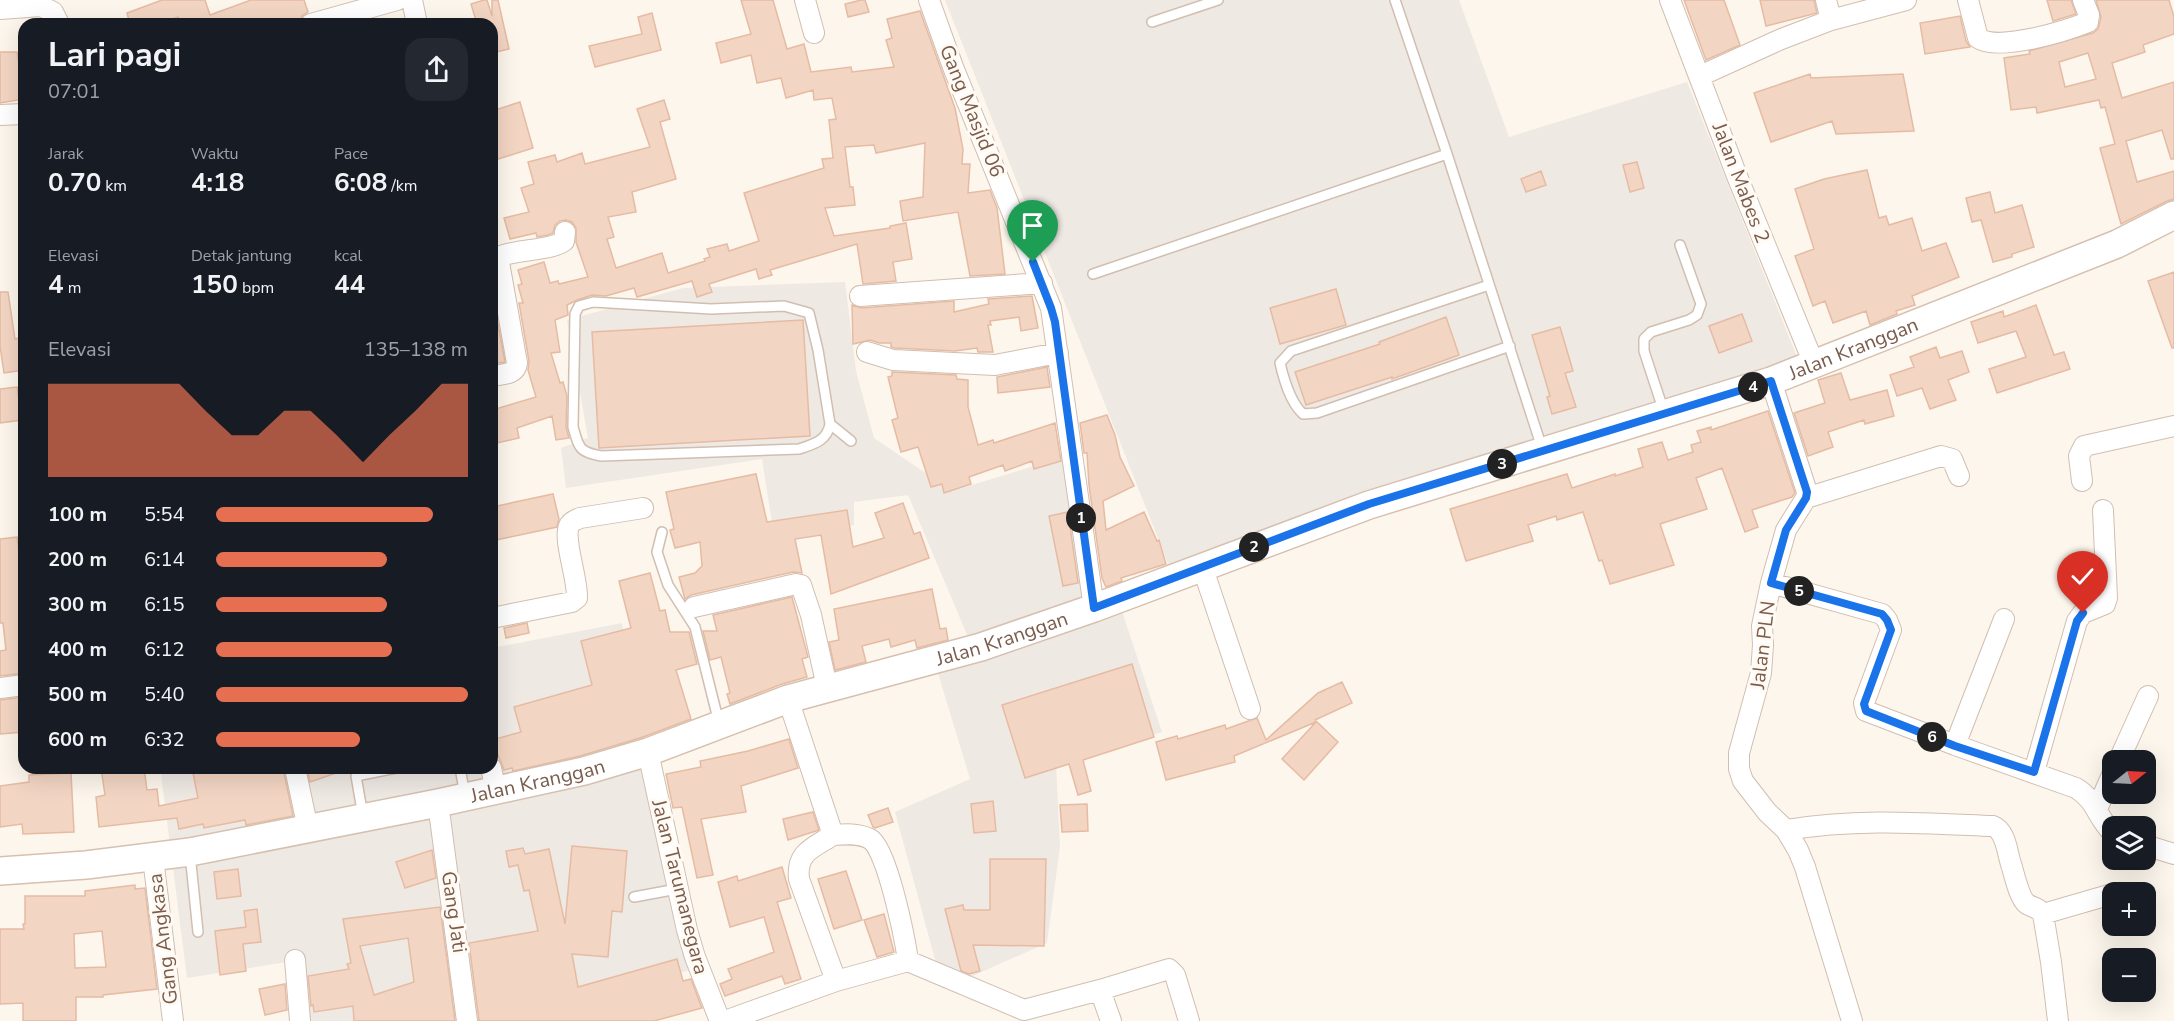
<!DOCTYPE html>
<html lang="id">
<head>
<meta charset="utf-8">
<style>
	body { margin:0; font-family:"Nunito Sans",sans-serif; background:#242831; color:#f1f3f6; height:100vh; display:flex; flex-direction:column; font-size:22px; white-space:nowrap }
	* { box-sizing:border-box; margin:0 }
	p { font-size:20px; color:#9ea1a6 }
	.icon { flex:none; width:33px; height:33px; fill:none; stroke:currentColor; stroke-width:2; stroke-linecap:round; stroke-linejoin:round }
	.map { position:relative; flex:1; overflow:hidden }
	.side { position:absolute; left:18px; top:18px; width:480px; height:756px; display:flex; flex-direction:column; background:#171b24; border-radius:18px; box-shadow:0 6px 24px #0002 }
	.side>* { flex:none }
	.needle { width:39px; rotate:72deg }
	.controls { position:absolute; left:2102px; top:750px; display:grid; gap:12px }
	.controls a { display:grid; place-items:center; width:54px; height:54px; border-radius:12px; background:#171b24; box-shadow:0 6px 24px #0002; font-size:30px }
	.pin { position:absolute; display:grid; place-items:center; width:51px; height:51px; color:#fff; margin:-62px -26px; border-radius:50% 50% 50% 0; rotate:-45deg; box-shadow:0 0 6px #0007 }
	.pin .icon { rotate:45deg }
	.km { position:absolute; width:30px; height:30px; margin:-15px; border-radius:50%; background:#222; color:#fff; font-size:16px; line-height:30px; text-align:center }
	.round { display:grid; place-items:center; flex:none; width:63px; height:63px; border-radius:18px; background:#242831 }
	.overview { display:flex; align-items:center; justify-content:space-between; height:102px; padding:0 30px }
	h1 { font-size:33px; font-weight:700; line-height:45px }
	.metrics { display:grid; grid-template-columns:repeat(3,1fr); gap:9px; height:102px; padding:6px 30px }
	.metrics div { display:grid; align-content:center }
	.metrics b { font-size:26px; font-weight:700 }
	.metrics small { font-size:16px; font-weight:400 }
	.metrics p { font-size:16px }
	.chart { height:168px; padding:12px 30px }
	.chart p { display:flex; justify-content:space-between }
	.chart svg { width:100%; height:108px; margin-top:6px; fill:#e76f51; opacity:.7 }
	ul { padding:0 30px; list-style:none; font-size:20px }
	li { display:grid; grid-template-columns:96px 72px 1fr; align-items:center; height:45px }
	li i { height:15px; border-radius:8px; background:#e76f51 }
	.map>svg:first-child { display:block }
</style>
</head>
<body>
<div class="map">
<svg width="2174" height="1021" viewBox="0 0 2174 1021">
	<rect width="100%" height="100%" fill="#fdf6ec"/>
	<path fill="#efe9e4" d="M945,0H1459L1509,137L1687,82L1797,357L1169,566Z
		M845,282L856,371L874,438L952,491L1077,453L1094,595L1114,587L1162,732L1056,764L1060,847L1047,943L943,989L895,812L970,779L931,650L968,637L908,495L854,502V525L774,536L762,459L566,488L561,448L588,438L567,320L683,288Z
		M622,623L665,874L690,970L581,1001L466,1015L467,1021H307L299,960L187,978L161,774L193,768H305V770L328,768H492V648Z"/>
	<path fill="#f3d5c3" stroke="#e6bba3" stroke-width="1.5" fill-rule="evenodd" d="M162,0H205L210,15L251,0H304L308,12L302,16L299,24H180L178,17L159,24H130L127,13Z
		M484,0H487L492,16V0H498L509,49L492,53V24H477L471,4Z
		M741,0H773L787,49L804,44L811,72L851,67L852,72L894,67L886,40L892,38L887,19L920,11L955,108L963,149L962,164H970L968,193L990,190L997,208L1005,274L970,276L958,212L903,221L900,201L923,197L925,143L876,153L874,145L845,147L850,187H853L855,205L825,208L834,236L890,228V226L906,223L912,259L893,262L896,281L863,284L857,244L770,270L772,275L759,279L756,269L709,284L712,292L697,297L692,281L637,297L634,288L606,296L592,295L577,300L567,305L568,315L555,320L560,352L551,353L560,383L563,382L567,396L566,427L569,438L556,440L552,416L517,428L519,438L492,444V410L536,397L528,370L529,361L519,303H523L518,285L522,284L518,270L544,262L550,283L558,281L559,284L588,277L576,242V228L572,222L566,220L560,221L555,225L553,233L548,235L537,237L536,233L510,239L504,218L529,212L521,188L534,184L528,162L555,155L557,162L582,153L585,164L650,147L637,109L664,100L670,119L660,122L676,179L632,192L636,212L608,217L614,237L607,239L616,268L662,253L668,273L705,261L704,259L710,257L707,249L727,244L729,251L759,241L744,193L824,168L822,159L833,158L829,120L836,119L832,98L814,100L813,90L786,98L781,78L757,83L751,55L721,63L716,43L751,34Z
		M861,0H865L869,12L848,17L845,4Z
		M1684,0H1724L1740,45L1706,60Z
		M1760,0H1814L1817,13L1766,26Z
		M2047,0H2071L2076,14L2053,21Z
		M2096,0H2169L2174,17V34L2143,45L2145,52L2112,63L2122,98L2174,82V159H2171L2162,130L2126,141L2137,182L2174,171V199L2167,201L2121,224L2100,148L2115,144L2105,107L2101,108L2099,100L2037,113L2036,107L2011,110L2004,58L2030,54L2029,51L2093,33L2098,29L2101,17ZM2088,53L2096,79L2065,87L2059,62Z
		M652,13L661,50L595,67L589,46L642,34L638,17Z
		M1960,16L1966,41L1970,47L1925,54L1920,23Z
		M0,52H17L24,99L0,103Z
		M1810,74L1811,78L1903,74L1914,131L1836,134L1832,121L1771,142L1754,93Z
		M520,102L533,148L492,161V111Z
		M1637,162L1644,188L1630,192L1623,165Z
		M1867,170L1879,218L1886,216L1889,225L1912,218L1922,251L1946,243L1959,277L1912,296L1915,305L1896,311L1897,314L1870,325L1866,311L1833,323L1825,301L1813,306L1795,256L1814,249L1795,189L1824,179Z
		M1541,171L1546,185L1526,192L1521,179Z
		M1990,192L1995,213L2022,205L2034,247L2012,254V257L1993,262L1981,220L1972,222L1966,198Z
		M2174,272V348H2172L2148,281Z
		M1336,289L1346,325L1280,344L1270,308Z
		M0,292H8L15,339L19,338L24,370L4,373L0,346Z
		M1032,296L1038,328L1021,331L1019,317L990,321L991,325H988L993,352H978L977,348L955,351L895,348L891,347V343H879L870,340L853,344L852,305L861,308L954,301V312L989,304L988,299Z
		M2036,305L2054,355L2064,352L2070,369L1997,393L1989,369L2026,357L2016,331L1978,343L1971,322L2003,311L2004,317Z
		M492,308H495L505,362L492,364Z
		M1742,314L1752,341L1719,353L1709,326Z
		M1446,317L1459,355L1392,379V377L1306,405L1295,372L1380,344L1379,342Z
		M803,320L810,436L599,448L592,332Z
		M1560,327L1573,371L1565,373L1576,407L1552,414L1547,397L1550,396L1532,335Z
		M1936,347L1940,358L1962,351L1969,372L1948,380L1956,400L1930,409L1922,388L1897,396L1890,375L1914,367L1910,357Z
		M1047,367L1050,387L998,393L997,377Z
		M892,372L956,375L957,379L968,380V407L978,445L993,440L994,443L1055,423L1061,461L1034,469L1032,461L1005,471L1003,465L969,477L971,484L944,493L942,484L931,487L918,447L901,452L892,420L898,418L888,377L892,376Z
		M1841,373L1850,400L1887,390L1894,416L1865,424L1864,420L1828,432L1833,447L1808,456L1794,413L1825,403L1818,380Z
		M17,387L22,420L0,423V389Z
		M1768,411L1795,493L1792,497L1752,510L1758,527L1745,532L1722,468L1696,478L1707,509L1660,524L1674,565L1610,584L1602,560L1599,561L1583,512L1557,520L1556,516L1528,525L1533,541L1466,561L1450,509L1567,474L1572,488L1615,474V476L1643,467L1638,449L1662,442L1668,460L1693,452L1691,445L1701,442L1697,431L1711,427V430Z
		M1107,415L1115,435L1120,457L1134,486L1103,501L1106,530L1144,512L1157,541L1159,540L1166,564L1121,578L1122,581L1106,587L1102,578L1089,485L1087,453H1084L1080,423Z
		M756,474L767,522L847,510L853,547L884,538L875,513L903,503L914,534L920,532L929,558L831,594L821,535L795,539L802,573L793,572L691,595L685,599L679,577L695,573L702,566L700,542L675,548L670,530L674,529L666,492Z
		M553,494L559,519L557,527L496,540L492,521V507Z
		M1068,512L1078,583L1063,586L1049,516Z
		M17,537L21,564H24V673L0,676V651L6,650L3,623H0V539Z
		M650,573L660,611L665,610L670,632H689L697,664L676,670L691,719L643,737L580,756L513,771L512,768L504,770L492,740L521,732L514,707L592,685L581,641L631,628L619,581Z
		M932,589L940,629L946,628L948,640L917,648L915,640L891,647L889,639L862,646L866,662L835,670L829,642L839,640L834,609Z
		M792,597L808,657L802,659L807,677L782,684L730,704L727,694L730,693L721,657L710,660L703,631H717L713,615Z
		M527,623L529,633L506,638L504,628Z
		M1132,664L1154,737L1083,760L1091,791L1078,795L1069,764L1025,778L1002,705Z
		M1342,682L1352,703L1315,720L1338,742L1304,780L1282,759L1316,722L1234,756L1235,762L1166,780L1156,742L1177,736L1178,739L1225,725L1226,729L1257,718L1266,740L1318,693Z
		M24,697V732L0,734V700Z
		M789,739L798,768L741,786L746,812L701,819L713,875L697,878L682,807L673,808L666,774L701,767L700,761L748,751Z
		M101,768H144L147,790L157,789L159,806L198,798L192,768H283L293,816L246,825L245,820L204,828L203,824L179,829L177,818L99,827L96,797L105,795Z
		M307,768H345V770L310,782Z
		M71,773L74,832L23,834L22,824L0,827V786L29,782V775Z
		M993,801L996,831L974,833L971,804Z
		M1087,804L1088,831L1062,832L1060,805Z
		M888,808L893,822L875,828L873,827L868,815Z
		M813,812L819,830L788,840L783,819Z
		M572,846L627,851L622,912L612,911L608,957L572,954L578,987L677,959L683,981L691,979L702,1008L654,1021H479L469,943L538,931L529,890L524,891L518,865L509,867L506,851L523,848L525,854L549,849L565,924Z
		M432,850L436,878L405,888L396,862Z
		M990,859H1046L1044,946L973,945L980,971L969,974L961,971L945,909L963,905L964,910H990Z
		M782,867L791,898L777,902L801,979L785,984L782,976L725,996L720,984L732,979L728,969L774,952L764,917L730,927L718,882L737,876L738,881Z
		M238,869L241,896L217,899L214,872Z
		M846,871L862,920L834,929L818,879Z
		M135,885V889L145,888L157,989L103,995V997H76V1021H23V1003L0,1004V929H24L23,924H25V896H85V891ZM102,931L106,967L75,968L74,934Z
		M440,907L455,1021H354L353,1006L314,1012L313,1005L311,1006L308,976L349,969L347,964L351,963L343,919ZM408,938L414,982L374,995L360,946Z
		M257,909L261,942L243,944L246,971L220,975L215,931L246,927L244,911Z
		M884,914L894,952L877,957L864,920Z
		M285,984L287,1010L265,1015L259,989Z"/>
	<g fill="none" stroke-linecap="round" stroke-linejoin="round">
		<g stroke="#d1beb0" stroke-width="12">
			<path id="lane" d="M1395,0L1447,154L1542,448
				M1152,22L1218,0
				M1093,274L1447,154
				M1489,285L1291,351L1280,363C1284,380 1290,402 1303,414L1317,413L1510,346
				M1664,412L1644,351V339L1651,332L1689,320L1697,315L1701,304L1680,245
				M830,424C827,441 814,444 799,449L601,456C579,452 579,448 573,427L575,314L579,306L593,302L711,309L784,306L809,313L818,350L830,424L851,441
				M662,532L657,552L668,585L695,627L719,723
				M460,768L465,795
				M363,816L356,776L396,768
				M190,854L198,932
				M634,897L677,889"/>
		</g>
		<g stroke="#d1beb0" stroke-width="22">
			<path id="street" d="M412,0L417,24
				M805,0L814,33
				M929,0L953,67L1051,308L1094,608
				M1670,0L1737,176L1814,364
				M1826,0L1831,20
				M1968,0L1978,38C1998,52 2066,31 2088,22L2089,15L2083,0
				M0,9L41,6L53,12L59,24
				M311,24L397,0
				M1700,76L1779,40L1831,20L1906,0
				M0,115L24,114
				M860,296L1042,283
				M867,352L893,360L995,365L1058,353
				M492,376C502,374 516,375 517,363L498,257C516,249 551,251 564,241L565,232
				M1771,381L1807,492L1806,498L1786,530L1771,583L1762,626L1763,645L1761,673L1739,753V769L1743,781L1767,812L1786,830L1798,850L1805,867L1852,1021
				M2082,481L2079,456L2084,446L2174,426
				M1806,498L1941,456L1952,459L1959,476
				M1202,566L1250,709
				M1771,583L1882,614L1887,620L1891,630L1864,703L1866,711L1955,745L2076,788C2097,801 2096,816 2112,832
				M694,607L796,584L801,585L811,615L827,687
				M492,618L572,602L577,598C578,579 563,540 569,526C571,521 576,520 580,518L643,508
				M0,688L24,685
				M788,699L833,835C845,834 859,833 870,839C887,848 905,939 908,961
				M1955,745L2004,619
				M648,752L687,930L695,957L720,1021
				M2119,760L2148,696
				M295,768L308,829
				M491,768L496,791
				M2034,772L2077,621L2083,613L2105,604L2107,598L2103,510
				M438,803L467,1021
				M2097,809L2112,775
				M1786,830C1857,818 1922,823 1993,826C2006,831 2007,852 2011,864C2014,873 2019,898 2027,904C2033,908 2038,907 2043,914L2051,962L2058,1021
				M833,835C813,848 796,852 799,879L836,981L908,961L1024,1010L1100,990L1169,969L1175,975L1189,1021
				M2145,845L2174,854
				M153,858L173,1021
				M2043,914L2112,894
				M295,960L300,1021
				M1100,990L1111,1021
				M725,1021L836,981"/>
		</g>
		<g stroke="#d6c0b0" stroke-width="30">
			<g id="secondary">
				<path id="s1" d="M0,871L86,865L190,852L438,803L584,771L648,752L788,699L981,647L1094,608L1369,505L1771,381L2117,244L2174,215"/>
			</g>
		</g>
		<use href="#lane" stroke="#fff" stroke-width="9"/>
		<use href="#street" stroke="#fff" stroke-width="20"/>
		<use href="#secondary" stroke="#fff" stroke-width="27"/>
	</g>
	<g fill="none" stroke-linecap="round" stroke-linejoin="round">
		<g stroke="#fff" stroke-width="12">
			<path id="route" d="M1033,262L1051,308L1055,322L1094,608L1369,504L1771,381L1807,492L1806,498L1786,530L1771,583L1882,614L1887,620L1891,630L1864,704L1866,711L1955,746L2034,772L2077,621L2083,613"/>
		</g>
		<use href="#route" stroke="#1a73e8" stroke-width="8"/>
	</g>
	<g text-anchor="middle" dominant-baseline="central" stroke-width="6" stroke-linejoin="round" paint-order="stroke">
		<g font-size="20" fill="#7a5c4d" stroke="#fffaf3">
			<text transform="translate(972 111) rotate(68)">Gang Masjid 06</text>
			<text transform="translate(1741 183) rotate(69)">Jalan Mabes 2</text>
			<text stroke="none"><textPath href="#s1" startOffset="1932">Jalan Kranggan</textPath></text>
			<text stroke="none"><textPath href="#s1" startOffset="1032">Jalan Kranggan</textPath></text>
			<text transform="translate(1763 645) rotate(-83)">Jalan PLN</text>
			<text stroke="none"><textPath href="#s1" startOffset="546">Jalan Kranggan</textPath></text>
			<text transform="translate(680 887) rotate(76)">Jalan Tarumanegara</text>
			<text transform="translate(454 912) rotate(82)">Gang Jati</text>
			<text transform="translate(163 939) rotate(-97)">Gang Angkasa</text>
		</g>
	</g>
</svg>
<div class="controls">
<a><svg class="needle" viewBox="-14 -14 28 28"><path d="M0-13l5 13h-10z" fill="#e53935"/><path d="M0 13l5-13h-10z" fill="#9ea1a6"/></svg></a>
<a><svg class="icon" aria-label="layers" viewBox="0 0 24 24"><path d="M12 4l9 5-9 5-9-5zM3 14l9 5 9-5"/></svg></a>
<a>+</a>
<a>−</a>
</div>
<div class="pin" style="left:1033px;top:262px;background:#1e9e55"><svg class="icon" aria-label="arrive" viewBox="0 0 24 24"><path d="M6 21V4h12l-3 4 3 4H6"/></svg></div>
<div class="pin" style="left:2083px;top:613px;background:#d93025"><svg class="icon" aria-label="check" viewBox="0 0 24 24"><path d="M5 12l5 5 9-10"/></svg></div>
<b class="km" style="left:1081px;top:518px">1</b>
<b class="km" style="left:1254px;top:547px">2</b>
<b class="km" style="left:1502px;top:464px">3</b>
<b class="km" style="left:1753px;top:387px">4</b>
<b class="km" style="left:1799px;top:591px">5</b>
<b class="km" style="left:1932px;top:737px">6</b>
<section class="side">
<div class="overview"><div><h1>Lari pagi</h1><p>07:01</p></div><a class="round"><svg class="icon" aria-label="share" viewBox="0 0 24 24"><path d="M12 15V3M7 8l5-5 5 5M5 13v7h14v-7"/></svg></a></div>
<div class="metrics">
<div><p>Jarak</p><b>0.70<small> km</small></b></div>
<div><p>Waktu</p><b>4:18</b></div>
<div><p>Pace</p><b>6:08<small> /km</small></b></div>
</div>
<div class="metrics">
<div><p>Elevasi</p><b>4<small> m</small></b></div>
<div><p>Detak jantung</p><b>150<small> bpm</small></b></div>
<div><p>kcal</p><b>44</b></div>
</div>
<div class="chart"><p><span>Elevasi</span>135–138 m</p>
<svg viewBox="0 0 160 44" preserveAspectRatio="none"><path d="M0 44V6L10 6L20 6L30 6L40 6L50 6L60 17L70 27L80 27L90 17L100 17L110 27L120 38L130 27L140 17L150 6L160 6V44z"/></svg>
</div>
<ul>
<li><b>100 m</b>5:54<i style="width:86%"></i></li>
<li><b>200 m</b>6:14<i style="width:68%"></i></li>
<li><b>300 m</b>6:15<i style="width:68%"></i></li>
<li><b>400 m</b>6:12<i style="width:70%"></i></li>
<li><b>500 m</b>5:40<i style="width:100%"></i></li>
<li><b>600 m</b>6:32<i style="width:57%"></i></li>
</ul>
</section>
</div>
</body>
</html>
